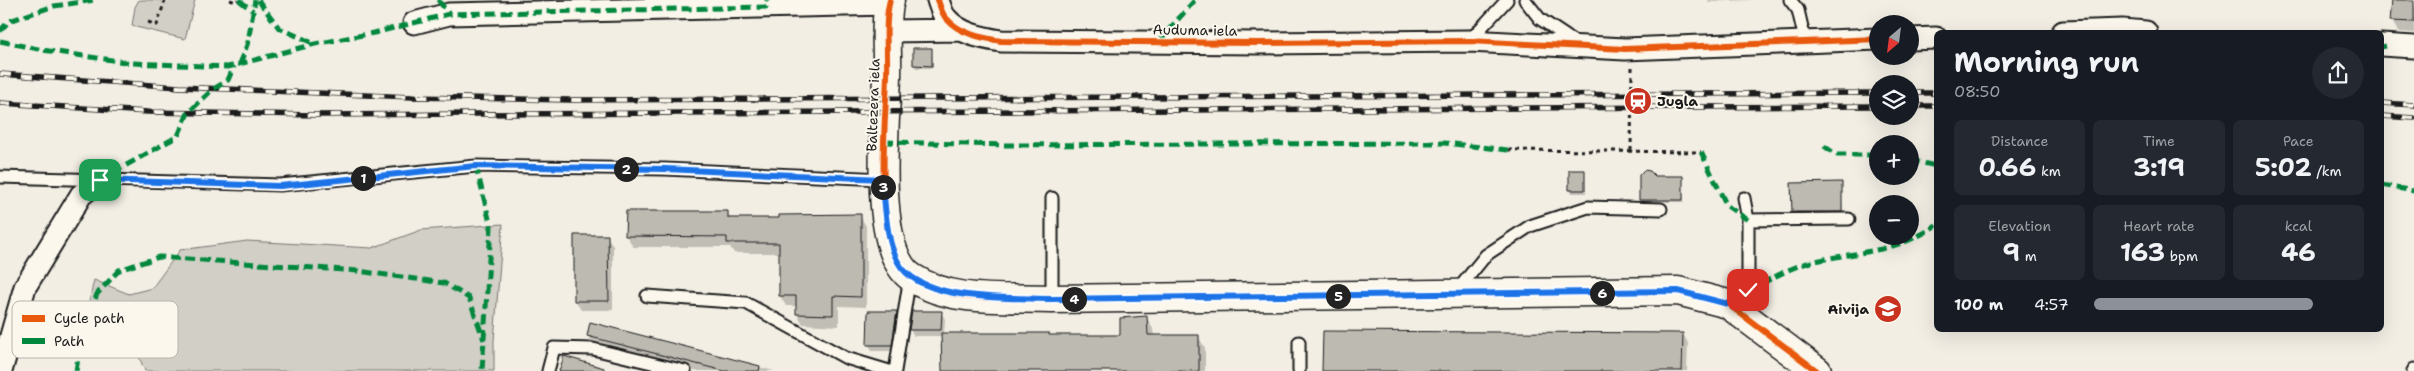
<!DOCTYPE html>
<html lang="en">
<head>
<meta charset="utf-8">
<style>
	body { margin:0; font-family:"Shantell Sans",sans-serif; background:#242831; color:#f1f3f6; height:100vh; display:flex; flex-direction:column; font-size:19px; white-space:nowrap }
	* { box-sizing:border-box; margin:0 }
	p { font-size:16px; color:#9ea1a6 }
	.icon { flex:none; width:28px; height:28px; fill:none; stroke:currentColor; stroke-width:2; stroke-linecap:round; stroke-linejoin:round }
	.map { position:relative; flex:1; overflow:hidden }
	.sheet { position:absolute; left:1934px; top:30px; width:450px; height:302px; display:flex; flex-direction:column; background:#171b24; border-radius:8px; box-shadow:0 5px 20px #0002 }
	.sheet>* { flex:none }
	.needle { width:32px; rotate:208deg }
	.buttons { position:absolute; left:1869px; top:15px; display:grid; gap:10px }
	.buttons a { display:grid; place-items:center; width:50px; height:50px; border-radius:50%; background:#171b24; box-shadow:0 5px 20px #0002; font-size:25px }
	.pin { position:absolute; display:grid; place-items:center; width:42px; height:42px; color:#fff; margin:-21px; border-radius:10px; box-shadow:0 2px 8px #0006 }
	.km { position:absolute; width:25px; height:25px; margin:-12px; border-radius:50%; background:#222; color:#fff; font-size:14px; line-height:25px; text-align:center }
	.round { display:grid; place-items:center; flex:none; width:52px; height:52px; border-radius:26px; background:#242831 }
	.headline { display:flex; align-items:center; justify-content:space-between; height:85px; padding:0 20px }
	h1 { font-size:28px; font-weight:700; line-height:38px }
	.figures { display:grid; grid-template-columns:repeat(3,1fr); gap:8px; height:85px; padding:5px 20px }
	.figures div { display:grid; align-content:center; border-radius:8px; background:#242831; text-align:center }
	.figures b { font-size:25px; font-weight:700 }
	.figures small { font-size:14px; font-weight:400 }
	.figures p { font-size:14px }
	ul { padding:0 20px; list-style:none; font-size:16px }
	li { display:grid; grid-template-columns:80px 60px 1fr; align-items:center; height:38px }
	li i { height:12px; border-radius:6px; background:#8c9099 }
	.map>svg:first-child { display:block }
</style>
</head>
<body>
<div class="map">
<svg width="2414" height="371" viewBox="0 0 2414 371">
	<rect width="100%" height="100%" fill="#f2eee4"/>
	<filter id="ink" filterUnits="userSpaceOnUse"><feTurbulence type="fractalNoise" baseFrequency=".02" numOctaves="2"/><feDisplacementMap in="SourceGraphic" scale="10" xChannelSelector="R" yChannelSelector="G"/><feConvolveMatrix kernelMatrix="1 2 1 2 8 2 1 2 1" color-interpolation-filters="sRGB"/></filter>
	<g filter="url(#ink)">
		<path fill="#d2cfc6" stroke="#777671" d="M139,0H195L185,39L132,26L135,7Z
			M503,224L494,341V371H145L137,352L101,348L84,324L94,280L129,294L152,288L180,250L247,241L372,248L421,230Z"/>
		<path fill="#0003" d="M1708,0H1754L1709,2Z
			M2393,0H2414V33L2398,32L2392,21Z
			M932,49L933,68H916L914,65Z
			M1584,172L1586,193H1572L1570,190Z
			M1655,177H1682L1684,202H1642L1640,199Z
			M1841,183L1843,214L1795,215L1793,212Z
			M727,213L731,219L860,216L866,226V307L839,306V326L803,324L797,314V306H786L780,296V253H734L730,247H633L627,236Z
			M607,236L613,246V310H581L575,300Z
			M941,312L945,319L944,334L1122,337L1147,318L1153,329L1154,336H1198L1205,348V371H943L942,336H914L910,330Z
			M896,313L900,319L895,351H872L869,345Z
			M591,324L774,371H695L593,345L588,335Z
			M1683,334L1688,343L1687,371H1324Z"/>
		<path fill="#bdbab1" stroke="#1c1c1c" d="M2392,0H2414V22L2390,21Z
			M913,48H932V66L913,65Z
			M1569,170H1585V190H1569Z
			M1644,170L1650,171L1655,176H1683V200H1639V175Z
			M1842,182V212H1792L1791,183Z
			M626,211H728V218H779V215L861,214V297L833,296V315L796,314V296H779V243H727V237L625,236Z
			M574,235H608L609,301H574Z
			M868,311H897L892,345H867Z
			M912,311H942L941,330H909Z
			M1147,316L1148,335H1199V371H942L941,333H1049V335H1120V318Z
			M590,322L760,366L759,371H724L587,336Z
			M1323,331L1683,333L1682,371H1322Z
			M564,356L604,368V371H559Z"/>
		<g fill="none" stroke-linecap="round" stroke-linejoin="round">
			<g stroke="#1c1c1c" stroke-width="15">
				<path id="lane" d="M1525,0L1540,19L1576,43
					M1790,0L1798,10L1805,40
					M1469,41L1507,0
					M0,177L280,185L476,166L665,169L883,179
					M1744,198L1748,220
					M1456,292L1486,255L1530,226L1588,207L1661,209
					M647,296L746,303L846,358L889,371
					M1052,299V198
					M1728,304L1748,290V220L1849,219
					M1299,342V371
					M548,371L554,348L593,349L685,371
					M895,371L910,276
					M2413,371L2414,369"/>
			</g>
			<g stroke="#1c1c1c" stroke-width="25">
				<path id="street" d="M938,0C940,6 942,14 946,18C959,34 983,38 1001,41L1259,43L1469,41L1625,49L1878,39
					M414,23L449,14L889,4
					M888,31L961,30
					M2063,32L2122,30L2146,32
					M1910,39L1936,38
					M2381,45L2414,47
					M1,371L25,287L81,195L100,180"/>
			</g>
			<g stroke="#1c1c1c" stroke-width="31">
				<path id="secondary" d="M890,0C884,22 888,53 887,76C886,120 871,249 911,277C951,304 1006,297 1052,299L1678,291L1728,304L1817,371"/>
			</g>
			<path stroke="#1c1c1c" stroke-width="3" stroke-dasharray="4 4" stroke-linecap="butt" d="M230,0L236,2L238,0
				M148,22L157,25L165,0
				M1508,150L1701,152
				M1631,151L1632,67"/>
			<use href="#lane" stroke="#fbf7ec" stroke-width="11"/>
			<use href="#street" stroke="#fbf7ec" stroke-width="21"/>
			<use href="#secondary" stroke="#fbf7ec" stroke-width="28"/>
			<g stroke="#1c1c1c" stroke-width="5.5">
				<path id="rail" d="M0,74L179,87L412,97L571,100L1878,93
					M1910,93H1936
					M0,103L148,112L315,115L1878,106
					M2381,103L2414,105
					M1910,106H1936
					M2381,116L2414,118"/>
			</g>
			<use href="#rail" stroke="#fbf7ec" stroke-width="4" stroke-dasharray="11" stroke-linecap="butt"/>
			<path stroke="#00873e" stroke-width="5" stroke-dasharray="10 5" stroke-linecap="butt" d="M239,0L253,11
				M258,0L279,28L315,44
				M438,0L449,14
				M0,31L9,21L54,6L95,0
				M0,41L43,50L132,63L228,67L315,44L374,33L449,14L766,7L767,0
				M1158,42L1195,0
				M2381,47L2386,46
				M240,64L248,42L255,0
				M884,142L1006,145L1444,143L1508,150
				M1824,146L1837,155H1878
				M1701,152L1727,206L1748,220
				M1910,160L1936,166
				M476,166L491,227L482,371
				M100,180L178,136L188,113L212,90L228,80L234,66
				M2381,185L2414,191
				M1748,290C1766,282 1785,270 1804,264C1850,251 1895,255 1936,225
				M76,371L81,338L97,294L119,270L159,257L358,271L444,283L469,298L484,340"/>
			<g stroke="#fbf7ec" stroke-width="9">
				<path id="cycleway" d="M890,0C884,22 888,53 887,76C886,120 871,249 911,277C951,304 1006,297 1052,299L1678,291L1728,304L1817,371
					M938,0C940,6 942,14 946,18C959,34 983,38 1001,41L1259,43L1469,41L1625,49L1878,39"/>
			</g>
			<use href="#cycleway" stroke="#e8590c" stroke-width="6"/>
		</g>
	</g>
	<g fill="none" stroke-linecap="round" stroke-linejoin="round" filter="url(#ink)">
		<g stroke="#fff" stroke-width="10">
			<path id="route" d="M100,180L280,186L476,166L665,169L882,179C886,206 885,238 898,262C920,303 1011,297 1052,299L1678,291L1728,304L1748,290"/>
		</g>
		<use href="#route" stroke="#1a73e8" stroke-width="6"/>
	</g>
	<defs>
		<g id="station-disc" transform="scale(1.4375)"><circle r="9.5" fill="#c8321e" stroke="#fbf7ec"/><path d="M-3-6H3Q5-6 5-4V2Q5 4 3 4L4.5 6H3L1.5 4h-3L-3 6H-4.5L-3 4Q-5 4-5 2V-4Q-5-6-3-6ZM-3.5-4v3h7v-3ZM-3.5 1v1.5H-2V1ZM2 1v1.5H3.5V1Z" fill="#fff"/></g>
		<g id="school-disc" transform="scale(1.4375)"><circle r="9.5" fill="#c8321e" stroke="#fbf7ec"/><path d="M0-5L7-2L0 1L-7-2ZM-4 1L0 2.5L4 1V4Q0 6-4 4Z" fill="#fff"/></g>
	</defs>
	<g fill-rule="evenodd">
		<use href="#station-disc" x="1638" y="101"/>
		<use href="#school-disc" x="1888" y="309"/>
	</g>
	<g text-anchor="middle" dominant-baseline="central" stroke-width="4" stroke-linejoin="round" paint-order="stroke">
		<g font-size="14" fill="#1c1c1c" stroke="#fbf7ec">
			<text transform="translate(1195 30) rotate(1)">Auduma iela</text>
			<text transform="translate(873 105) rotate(-88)">Baltezera iela</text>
		</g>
		<g font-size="14" font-weight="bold" fill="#1c1c1c" stroke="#fbf7ec" text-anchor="start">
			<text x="1657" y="101">Jugla</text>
			<text x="1869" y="309" text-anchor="end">Aivija</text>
		</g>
	</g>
	<rect x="12" y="301" width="166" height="57" rx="8" fill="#fbf7ec" stroke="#b8b5ae" stroke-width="1"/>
	<rect x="22" y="315" width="23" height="7" fill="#e8590c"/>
	<rect x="22" y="338" width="23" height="6" fill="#00873e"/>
	<g font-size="14" fill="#1c1c1c">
		<text x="54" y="323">Cycle path</text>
		<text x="54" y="346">Path</text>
	</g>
</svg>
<div class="buttons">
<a><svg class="needle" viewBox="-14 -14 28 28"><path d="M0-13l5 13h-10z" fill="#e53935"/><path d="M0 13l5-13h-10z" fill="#9ea1a6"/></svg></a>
<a><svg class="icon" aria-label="layers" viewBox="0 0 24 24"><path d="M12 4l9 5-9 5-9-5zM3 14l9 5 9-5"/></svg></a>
<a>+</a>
<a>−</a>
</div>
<div class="pin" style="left:100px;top:180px;background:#1e9e55"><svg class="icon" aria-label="arrive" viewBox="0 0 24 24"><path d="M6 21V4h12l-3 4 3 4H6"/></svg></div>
<div class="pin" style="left:1748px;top:290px;background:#d93025"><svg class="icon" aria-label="check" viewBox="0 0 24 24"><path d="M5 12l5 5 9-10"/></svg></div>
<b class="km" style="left:363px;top:178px">1</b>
<b class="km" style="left:626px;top:169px">2</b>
<b class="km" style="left:883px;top:187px">3</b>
<b class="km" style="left:1074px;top:299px">4</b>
<b class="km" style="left:1338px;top:296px">5</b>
<b class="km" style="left:1602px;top:293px">6</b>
<section class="sheet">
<div class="headline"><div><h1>Morning run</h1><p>08:50</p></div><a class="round"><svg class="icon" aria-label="share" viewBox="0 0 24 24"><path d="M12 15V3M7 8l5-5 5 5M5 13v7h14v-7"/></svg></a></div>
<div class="figures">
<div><p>Distance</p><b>0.66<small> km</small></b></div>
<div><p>Time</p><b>3:19</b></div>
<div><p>Pace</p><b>5:02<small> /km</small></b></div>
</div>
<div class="figures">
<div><p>Elevation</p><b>9<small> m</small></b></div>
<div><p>Heart rate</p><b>163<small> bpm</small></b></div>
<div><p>kcal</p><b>46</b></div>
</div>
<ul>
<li><b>100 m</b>4:57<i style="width:81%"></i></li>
</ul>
</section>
</div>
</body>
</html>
